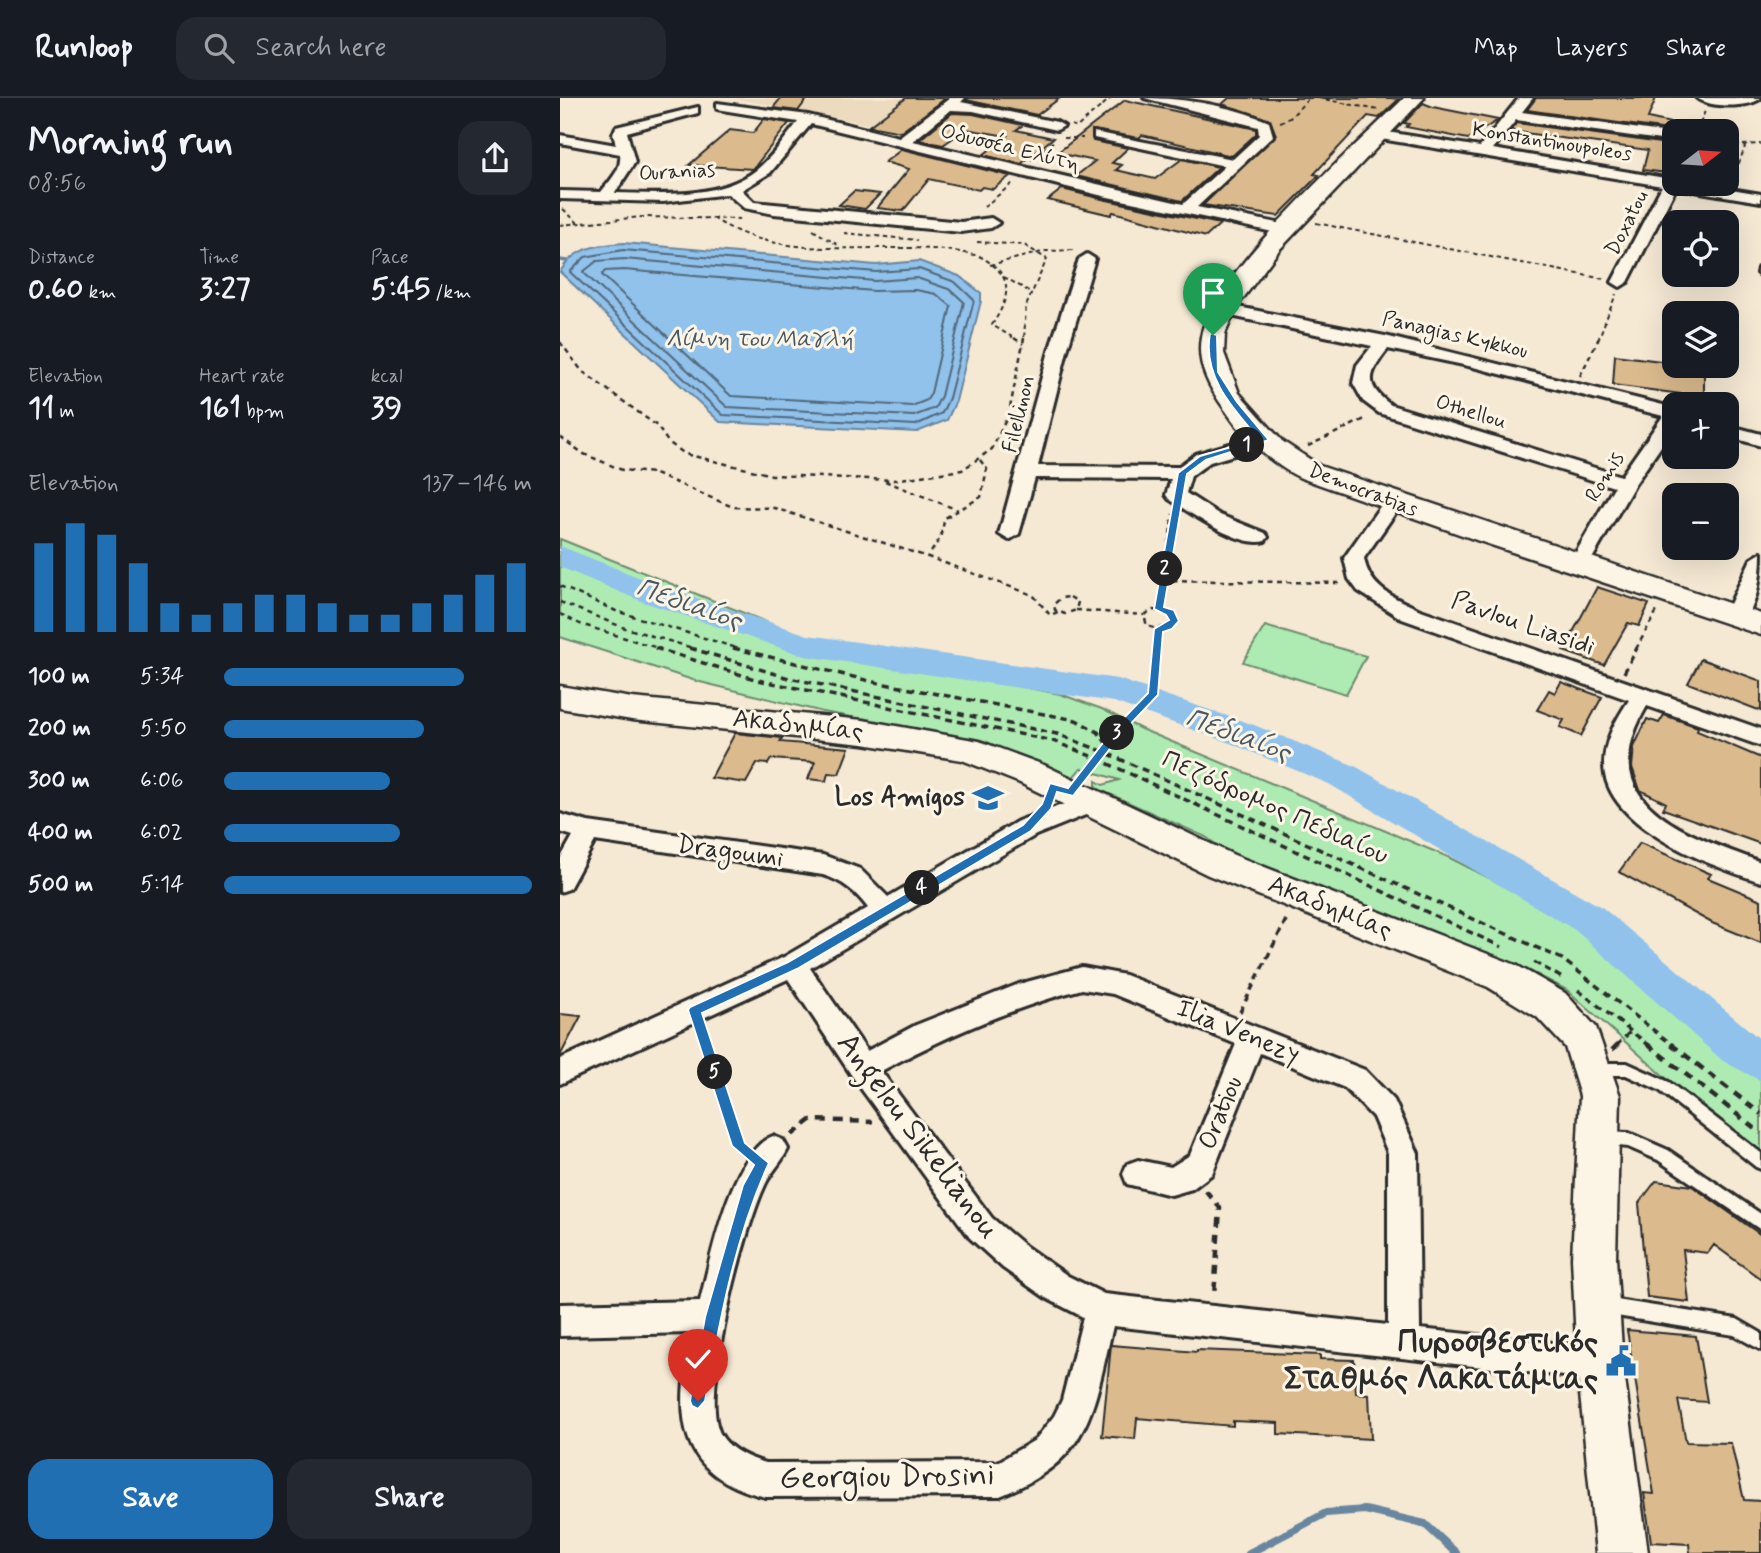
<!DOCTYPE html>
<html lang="en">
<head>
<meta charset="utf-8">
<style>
	body { margin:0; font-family:Mynerve,sans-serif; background:#242831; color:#f1f3f6; height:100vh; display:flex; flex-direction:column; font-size:26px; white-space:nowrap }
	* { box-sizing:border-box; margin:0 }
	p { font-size:23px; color:#9ea1a6 }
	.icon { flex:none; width:38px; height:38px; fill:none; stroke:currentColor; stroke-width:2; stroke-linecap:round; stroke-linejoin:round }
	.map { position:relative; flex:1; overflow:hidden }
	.sheet { display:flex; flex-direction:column; background:#171b24; width:560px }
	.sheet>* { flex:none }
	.needle { width:46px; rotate:73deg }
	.fabs { position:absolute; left:1102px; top:21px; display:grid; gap:14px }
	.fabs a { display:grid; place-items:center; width:77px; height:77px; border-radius:14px; background:#171b24; box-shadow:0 7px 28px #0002; font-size:35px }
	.pin { position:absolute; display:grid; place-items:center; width:60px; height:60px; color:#fff; margin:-72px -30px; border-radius:50% 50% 50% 0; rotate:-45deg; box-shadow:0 0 7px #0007 }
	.pin .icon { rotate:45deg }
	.km { position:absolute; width:35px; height:35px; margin:-18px; border-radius:50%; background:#222; color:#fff; font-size:19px; line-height:35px; text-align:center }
	.round { display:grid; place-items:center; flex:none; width:74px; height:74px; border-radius:21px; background:#242831 }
	.summary { display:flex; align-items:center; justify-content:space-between; height:119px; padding:0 28px }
	h1 { font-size:38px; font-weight:700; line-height:52px }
	.figures { display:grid; grid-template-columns:repeat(3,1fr); gap:10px; height:119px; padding:7px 28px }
	.figures div { display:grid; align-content:center }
	.figures b { font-size:30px; font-weight:700 }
	.figures small { font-size:19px; font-weight:400 }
	.figures p { font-size:19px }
	.chart { height:196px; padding:14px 28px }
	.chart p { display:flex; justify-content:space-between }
	.chart svg { width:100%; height:126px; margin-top:7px; stroke:#1f6fb2; stroke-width:6 }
	.cta { display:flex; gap:14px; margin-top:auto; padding:14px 28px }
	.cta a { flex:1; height:80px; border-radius:21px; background:#1f6fb2; color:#fff; font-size:28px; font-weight:700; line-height:80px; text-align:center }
	.cta a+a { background:#242831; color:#f1f3f6 }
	ul { padding:0 28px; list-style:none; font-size:23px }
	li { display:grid; grid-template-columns:112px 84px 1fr; align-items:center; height:52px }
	li i { height:18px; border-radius:9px; background:#1f6fb2 }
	header { display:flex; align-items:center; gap:42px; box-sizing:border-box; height:98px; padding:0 35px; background:#171b24; border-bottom:2px solid #363941 }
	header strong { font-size:33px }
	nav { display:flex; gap:38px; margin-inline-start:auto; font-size:24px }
	.search { width:490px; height:63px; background:#242831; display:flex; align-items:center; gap:18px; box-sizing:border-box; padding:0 24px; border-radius:21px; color:#9ea1a6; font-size:26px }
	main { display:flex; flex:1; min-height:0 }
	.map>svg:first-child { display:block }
</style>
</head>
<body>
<header>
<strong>Runloop</strong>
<div class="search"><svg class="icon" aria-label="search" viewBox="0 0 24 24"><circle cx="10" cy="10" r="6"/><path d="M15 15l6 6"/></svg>Search here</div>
<nav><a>Map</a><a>Layers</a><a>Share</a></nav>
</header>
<main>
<section class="sheet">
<div class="summary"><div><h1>Morning run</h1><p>08:56</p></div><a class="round"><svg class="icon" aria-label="share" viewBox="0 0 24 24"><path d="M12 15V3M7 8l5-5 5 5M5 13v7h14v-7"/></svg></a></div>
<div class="figures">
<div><p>Distance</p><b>0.60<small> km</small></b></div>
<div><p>Time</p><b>3:27</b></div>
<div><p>Pace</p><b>5:45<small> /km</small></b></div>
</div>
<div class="figures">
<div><p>Elevation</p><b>11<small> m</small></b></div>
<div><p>Heart rate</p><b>161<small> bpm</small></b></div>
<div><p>kcal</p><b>39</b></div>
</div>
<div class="chart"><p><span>Elevation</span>137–146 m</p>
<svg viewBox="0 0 160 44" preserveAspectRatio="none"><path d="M5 44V13M15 44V6M25 44V10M35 44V20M45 44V34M55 44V38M65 44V34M75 44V31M85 44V31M95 44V34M105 44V38M115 44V38M125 44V34M135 44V31M145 44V24M155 44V20"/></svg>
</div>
<ul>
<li><b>100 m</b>5:34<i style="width:78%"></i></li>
<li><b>200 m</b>5:50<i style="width:65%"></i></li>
<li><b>300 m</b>6:06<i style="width:54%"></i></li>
<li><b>400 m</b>6:02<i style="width:57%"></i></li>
<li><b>500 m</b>5:14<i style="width:100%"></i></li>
</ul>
<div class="cta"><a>Save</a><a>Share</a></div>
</section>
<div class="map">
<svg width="1201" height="1455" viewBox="0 0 1201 1455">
	<rect width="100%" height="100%" fill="#f5e9d4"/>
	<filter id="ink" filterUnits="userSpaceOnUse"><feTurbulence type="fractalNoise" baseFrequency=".0143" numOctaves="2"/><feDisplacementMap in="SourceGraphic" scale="14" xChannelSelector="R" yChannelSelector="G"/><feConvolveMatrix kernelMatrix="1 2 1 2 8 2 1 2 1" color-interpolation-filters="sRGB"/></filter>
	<g filter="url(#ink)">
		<path fill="#eddbbf" d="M171,0H344L309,26Z"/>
		<path fill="#aeebb2" stroke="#6c8b6e" stroke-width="2" d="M0,441L283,555L500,596L542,611L581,631L888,759L1017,825L1174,943L1201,957V1053L1107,981L1007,892L972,874L676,761L646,739L536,690V683L543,687L559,682L521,670L509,684L425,643L263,614L136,583L0,539Z
			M705,528L806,558L786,596L683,564Z"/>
		<path fill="#90c2ec" stroke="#68869f" stroke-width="2" d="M64,145L316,167L359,163L399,178L421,195V203L396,303L387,322L357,334L160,324L0,174C14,149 37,147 64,145Z"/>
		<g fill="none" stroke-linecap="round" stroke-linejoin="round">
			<path stroke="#536778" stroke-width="2" d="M63,152L316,174L359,171L395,184L414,202L389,300L382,315L356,327L163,317L10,174L25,159Z
				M64,161L315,183L357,180L391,192L404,204L381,298L375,310L354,318L167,309L23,174L37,163Z
				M64,172L314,193L356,192L376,196L391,208L371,295L367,302L352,308L171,298L42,177L45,173Z"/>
			<path stroke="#68869f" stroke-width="3.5" d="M0,162L7,163"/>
			<path stroke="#68869f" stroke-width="8" d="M689,1455L766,1415L805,1412L865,1426L896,1455"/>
			<path fill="#90c2ec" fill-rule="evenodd" d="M0,448L103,489L248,537L558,581L694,627L795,668L1043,810L1201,942V983L1163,963L1015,832L769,686L670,645L554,604L245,558L81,503L0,469Z"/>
		</g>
		<path fill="#dbbb8e" stroke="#2b2b2b" stroke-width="2" d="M221,0H248L238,13L213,10Z
			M346,0H386L341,34L309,28Z
			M408,0H500L477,17L406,2Z
			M669,0H831L839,1L819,20L808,18L754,76L759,77L718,118L643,107L716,37L710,22L662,6Z
			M976,0H1096L1088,20L1115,26V33L967,12Z
			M565,2L696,31V36L672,58L582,37L579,40L532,32L533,43L568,50L552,65L562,67L556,72L595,81L622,61L659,69L622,103L516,78L535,63L497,55Z
			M863,5L873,9L938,22L908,41L846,29L849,26L844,25Z
			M392,15L413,16L463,27L456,32L493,40L461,66L423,57L447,38L406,31L383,47L359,42Z
			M204,21L229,25L193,71L129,67L170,32L193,35Z
			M957,25L1115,47V76L1083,72L1088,52L951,33Z
			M342,51L450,78L433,91L422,89L419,92L369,81L343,113L317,110L349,71L325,64Z
			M502,91L542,101L660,126L646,139L553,114L551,117L488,102Z
			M294,93L320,96L305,111L279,107Z
			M1055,257L1115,265V268L1144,269V299L1053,287Z
			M1037,489L1089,506L1079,528L1068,525L1044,567L1003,553Z
			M1141,561L1201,583V613L1128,585Z
			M1001,584L1042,599L1021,638L1000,629L1004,622L977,612L989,592L995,595Z
			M1104,617L1138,629L1137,633L1201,660V746L1103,711L1106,705L1080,692L1072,669L1074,649L1087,621L1099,625Z
			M175,635L222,640L220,644L289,650L279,676L268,675L266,683L248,681L255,664L211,661L208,666L197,665L186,685L151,680Z
			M1080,745L1151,776L1148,780L1201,802V845L1152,825L1059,774Z
			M0,916L21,918L0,958Z
			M1096,1083L1132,1088L1201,1137V1181L1154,1147L1148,1155L1123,1152L1129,1204L1087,1199L1079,1105Z
			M1067,1232L1136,1238L1147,1304L1118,1302L1126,1344L1171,1345L1184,1402L1201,1403V1455H1130L1129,1446L1091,1444L1084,1395L1094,1396Z
			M551,1247L637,1254V1252L760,1257V1261L794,1262L796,1295L809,1296L811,1341L718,1336V1325L673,1323V1328L577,1320L575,1341L542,1338Z"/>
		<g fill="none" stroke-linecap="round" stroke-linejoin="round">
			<g stroke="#2b2b2b" stroke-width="6">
				<path id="lane" d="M1198,170H1201V177L1197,175Z
					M1034,965H1067L1109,984L1201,1055V1071L1196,1069L1099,992L1066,977H1034L1029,975L1027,971L1029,967Z
					M1043,1034L1069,1035L1108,1052L1201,1116V1132L1098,1062L1068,1049L1038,1046L1036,1041L1038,1036Z
					M1044,1200L1177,1221L1201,1235V1252L1174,1237L1044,1216L1038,1214L1036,1208L1038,1202Z"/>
			</g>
			<g stroke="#2b2b2b" stroke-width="6">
				<path id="street" d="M390,0H405L401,4L497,24L504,28L497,32L413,13L391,12L353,43L623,106L665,68L534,40V34L673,61L699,37L698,29L584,0C625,0 672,8 709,24L713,38L637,109L727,127L735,132L727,137L543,98L251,26L210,75L182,92L194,104L401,124L431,120L439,125L431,130L401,134L214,116L184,110L168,96L103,104L0,101V93L41,94C50,82 62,72 60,56L0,45V37L56,47L53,36L56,29L138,9V15L67,34L75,64L55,95C99,96 158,101 195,73C212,60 225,40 238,24L162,12L157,11V5L248,17L339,39Z
					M959,0H973L962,14L1115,36V44L956,22L933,51L1111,81L1115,82V86H1141L1201,96V104L1116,90L1068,184L1060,189L1052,184L1102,88L821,41L814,37L821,33L920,49Z
					M1137,0H1201C1188,10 1150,10 1137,0Z
					M527,156L535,161L507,253L478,368L618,369L636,356L704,336L711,338L713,342L711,346L650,364L631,378L626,395L660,417L705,435L708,439L705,443C680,450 630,415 609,401L606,397L611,381L475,380L459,436L449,442L439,436L489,253L519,161Z
					M663,206L825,238L1115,310V328L1075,386L1025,473H1011L1008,468L1054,389L819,315L803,303L793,285L797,267L812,248L657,215V207ZM828,251L913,269L1103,318L1061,378L831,307C804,287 808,276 828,251Z
					M1167,327L1201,336V348L1167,338Z
					M833,398L843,404L804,460C809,490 833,499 858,511L1201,631V648L1087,608C1029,706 1125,736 1201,764V784C1152,768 1045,730 1044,667C1044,642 1056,622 1069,602L842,521L798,493L789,481L784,460L826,400Z
					M1201,455C1201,474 1198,520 1175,526L1167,524L1164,519L1191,461Z
					M529,697L538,700L541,706L538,712L476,737L250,870L307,953L356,927L459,886L522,869L565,877L805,972L834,1002L858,1055L860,1231L1040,1250L1052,1254L1056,1266L1052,1278L1040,1282L553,1228C532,1316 531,1361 440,1398L206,1399C114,1377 115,1315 132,1235L0,1238V1206L140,1203C150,1163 171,1053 213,1038L223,1042L228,1051C222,1064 211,1074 205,1087C184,1132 145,1282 157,1327C162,1349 187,1360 206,1365L438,1364L475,1342L494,1318L502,1302L523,1219L486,1200L443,1170L410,1140L292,978L228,881L0,986V961L224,859L308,810C296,794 283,783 263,777L35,743L9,791L0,794V761L13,738L0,734V716L28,724L263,757L300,771L328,799L458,723ZM522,891L553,896L676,946L630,1057L611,1069L578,1062L567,1066L563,1076L567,1086L611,1097L632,1091L652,1076L700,955L785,990L813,1019L828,1055V1227L544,1196L508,1178L465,1148L432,1120L321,973C386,938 451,910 522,891Z"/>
			</g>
			<g stroke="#2b2b2b" stroke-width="5">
				<path id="secondary" d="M844,0H864L719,152L676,210L665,236L664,255L679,295L722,343L760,368L1201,516V537L919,443L741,380C711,366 684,340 666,313C650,291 636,267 641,239C650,177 797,47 844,0Z
					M0,588L72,600L303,622L419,643L484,667L674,757L956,867L1005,895L1036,929L1060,998L1056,1160L1063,1266L1088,1455H1036L1017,1266L1012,1160L1020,998L1005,949L977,919L928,889L648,777L460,685L402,662L303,646L72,622L0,610Z"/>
			</g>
			<path stroke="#2b2b2b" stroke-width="2" stroke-dasharray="4.5 3.5" stroke-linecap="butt" d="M758,0L818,12
				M720,24L730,20L749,0
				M511,27L517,29L551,0
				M1137,33L1145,13
				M504,40H523
				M1167,48L1201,46
				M471,62L495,42
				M1173,81L1186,46
				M424,109L453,85
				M3,111L18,125
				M153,120C231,172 333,136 419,158C455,177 451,198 432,227L457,242
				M756,125L1044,181
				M0,127L82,119L183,121
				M253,132L278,147
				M284,135L357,142
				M417,144L464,147L487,161L466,208L464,242
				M430,167L486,153L516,152
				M444,179L472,195
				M1038,242L1056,196"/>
			<path stroke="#2b2b2b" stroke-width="2.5" stroke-dasharray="5 4.5" stroke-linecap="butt" d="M454,240L463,246
				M0,244L22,273L97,328L108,344L125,356L212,377L334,382L402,372L432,351L449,315L464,240
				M1020,278L1039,240
				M0,339L24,356L62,372L93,375L173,409L214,410L368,459
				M748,348L807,320
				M420,362L427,371L421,399L385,420L380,440L368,459L473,497L490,517L498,514
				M325,383L398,412
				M603,482L779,485
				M0,488L56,513L180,551
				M510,499L518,504L516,512L505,516L495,512L494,506L501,500Z
				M0,504L62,529L136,551
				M599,511L613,416
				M516,512L584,517
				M593,512L610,515L612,526L598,531L587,528L584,517Z
				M0,516L20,526L101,551
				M596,551L598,531
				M1076,551L1098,511"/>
			<path stroke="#2b2b2b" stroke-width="3.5" stroke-dasharray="7 5" stroke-linecap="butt" d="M95,550L198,582L493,643L536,660L942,849
				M130,550L229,580L497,636L542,653L1002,861L1114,948
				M173,550L314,584L516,622L538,634L547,646
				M1064,575L1077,550
				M523,677L593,597L597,550
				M974,864L1004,881
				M1018,892L1090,948
				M680,914L728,818
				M141,931L146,948
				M1056,948L1071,933"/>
			<path stroke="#2b2b2b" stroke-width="4.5" stroke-dasharray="9 7" stroke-linecap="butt" d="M146,946L179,1048L183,1051
				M1087,946L1201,1035
				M1111,946L1201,1016
				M1052,952L1058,946
				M232,1037L251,1022L313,1024
				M646,1093L660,1110L654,1198"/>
			<use href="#lane" fill="#fcf5e5" fill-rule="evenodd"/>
			<use href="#street" fill="#fcf5e5" fill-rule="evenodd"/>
			<use href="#secondary" fill="#fcf5e5" fill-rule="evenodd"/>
		</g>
	</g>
	<path fill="#1f6fb2" stroke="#fff" stroke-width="2" d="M650,235L657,237L658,274L677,304L709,342L646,362L627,376L604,509L614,512L619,523L612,531L603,534L598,597L564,633L513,698L497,694L491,711L471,733L237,871L142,915L185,1045L209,1065C175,1139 160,1222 145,1303L138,1311L132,1308L130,1303L145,1219L183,1087L194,1067L172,1048L128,912L130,909L228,864L463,727L482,706L490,685L508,690L556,628L588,595L594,531L609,522L606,517L594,511L618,375L640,358L699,341C672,310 642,278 650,235Z"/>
	<defs>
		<g id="school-bare" transform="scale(2.415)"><path d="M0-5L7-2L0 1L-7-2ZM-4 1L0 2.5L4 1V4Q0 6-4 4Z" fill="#1f6fb2" stroke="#fcf5e5" stroke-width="2.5" paint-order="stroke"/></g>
		<g id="civic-bare" transform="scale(2.415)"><path d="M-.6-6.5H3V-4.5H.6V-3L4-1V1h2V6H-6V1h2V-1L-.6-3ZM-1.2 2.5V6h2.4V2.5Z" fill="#1f6fb2" stroke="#fcf5e5" stroke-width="2.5" paint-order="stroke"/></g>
	</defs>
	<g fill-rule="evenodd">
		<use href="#school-bare" x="428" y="700"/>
		<use href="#civic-bare" x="1061" y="1263"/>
	</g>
	<g text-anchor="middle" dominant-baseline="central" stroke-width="6" stroke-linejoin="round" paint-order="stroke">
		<g font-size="21" fill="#2b2b2b" stroke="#fcf5e5">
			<text transform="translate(992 44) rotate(9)">Konstantinoupoleos</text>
			<text transform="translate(450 50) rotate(14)">Οδυσσέα Ελύτη</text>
			<text transform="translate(117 74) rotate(-3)">Ouranias</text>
			<text transform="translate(1067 125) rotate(-63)">Doxatou</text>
			<text transform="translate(895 237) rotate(13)">Panagias Kykkou</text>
			<text transform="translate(911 314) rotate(17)">Othellou</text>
			<text transform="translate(459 316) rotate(-76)">Filellinon</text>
			<text transform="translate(1045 379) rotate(-58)">Romis</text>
			<text transform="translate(803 392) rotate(21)">Democratias</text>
		</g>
		<g font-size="23" font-style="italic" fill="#495865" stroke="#fcf5e5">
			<text x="200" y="242">Λίμνη του Μαγλή</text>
		</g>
		<g font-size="26" fill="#2b2b2b" stroke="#fcf5e5">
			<text transform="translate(963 526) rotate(19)">Pavlou Liasidi</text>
			<text transform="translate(238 628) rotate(6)">Ακαδημίας</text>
			<text transform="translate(715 710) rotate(24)">Πεζόδρομος Πεδιαίου</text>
			<text transform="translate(170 754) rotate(8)">Dragoumi</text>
			<text transform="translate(770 810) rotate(22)">Ακαδημίας</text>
			<text transform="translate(678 934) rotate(22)">Ilia Venezy</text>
			<text transform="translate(661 1015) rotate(-68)">Oratiou</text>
		</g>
		<g font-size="26" font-weight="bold" fill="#2b2b2b" stroke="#fcf5e5" text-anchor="end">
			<text x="405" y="700">Los Amigos</text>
		</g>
		<g font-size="28" font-style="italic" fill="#495865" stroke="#fcf5e5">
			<text transform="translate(129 507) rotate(19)">Πεδιαίος</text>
			<text transform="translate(678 638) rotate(20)">Πεδιαίος</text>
		</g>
		<g font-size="32" fill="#2b2b2b" stroke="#fcf5e5">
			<text transform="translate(358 1038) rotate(53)">Angelou Sikelianou</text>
			<text transform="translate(327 1379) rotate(-1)">Georgiou Drosini</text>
		</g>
		<g font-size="32" font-weight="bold" fill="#2b2b2b" stroke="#fcf5e5" text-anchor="end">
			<text x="1038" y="1245">Πυροσβεστικός<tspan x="1038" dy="37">Σταθμός Λακατάμιας</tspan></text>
		</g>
	</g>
</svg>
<div class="fabs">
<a><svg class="needle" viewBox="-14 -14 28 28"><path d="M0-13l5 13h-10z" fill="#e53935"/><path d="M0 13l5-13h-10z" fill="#9ea1a6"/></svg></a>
<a><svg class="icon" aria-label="locate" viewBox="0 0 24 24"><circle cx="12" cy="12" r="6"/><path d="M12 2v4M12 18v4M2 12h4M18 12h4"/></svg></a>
<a><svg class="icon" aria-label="layers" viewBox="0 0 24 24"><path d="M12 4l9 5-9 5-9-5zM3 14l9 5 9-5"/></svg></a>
<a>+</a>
<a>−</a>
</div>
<div class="pin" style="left:653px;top:237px;background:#1e9e55"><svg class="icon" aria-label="arrive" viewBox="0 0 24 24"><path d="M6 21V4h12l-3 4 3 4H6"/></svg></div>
<div class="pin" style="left:138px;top:1303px;background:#d93025"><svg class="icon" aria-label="check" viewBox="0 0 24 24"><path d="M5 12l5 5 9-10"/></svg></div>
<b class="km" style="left:687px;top:347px">1</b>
<b class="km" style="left:605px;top:471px">2</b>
<b class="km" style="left:557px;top:635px">3</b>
<b class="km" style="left:362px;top:790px">4</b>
<b class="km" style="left:155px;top:974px">5</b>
</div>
</main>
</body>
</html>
